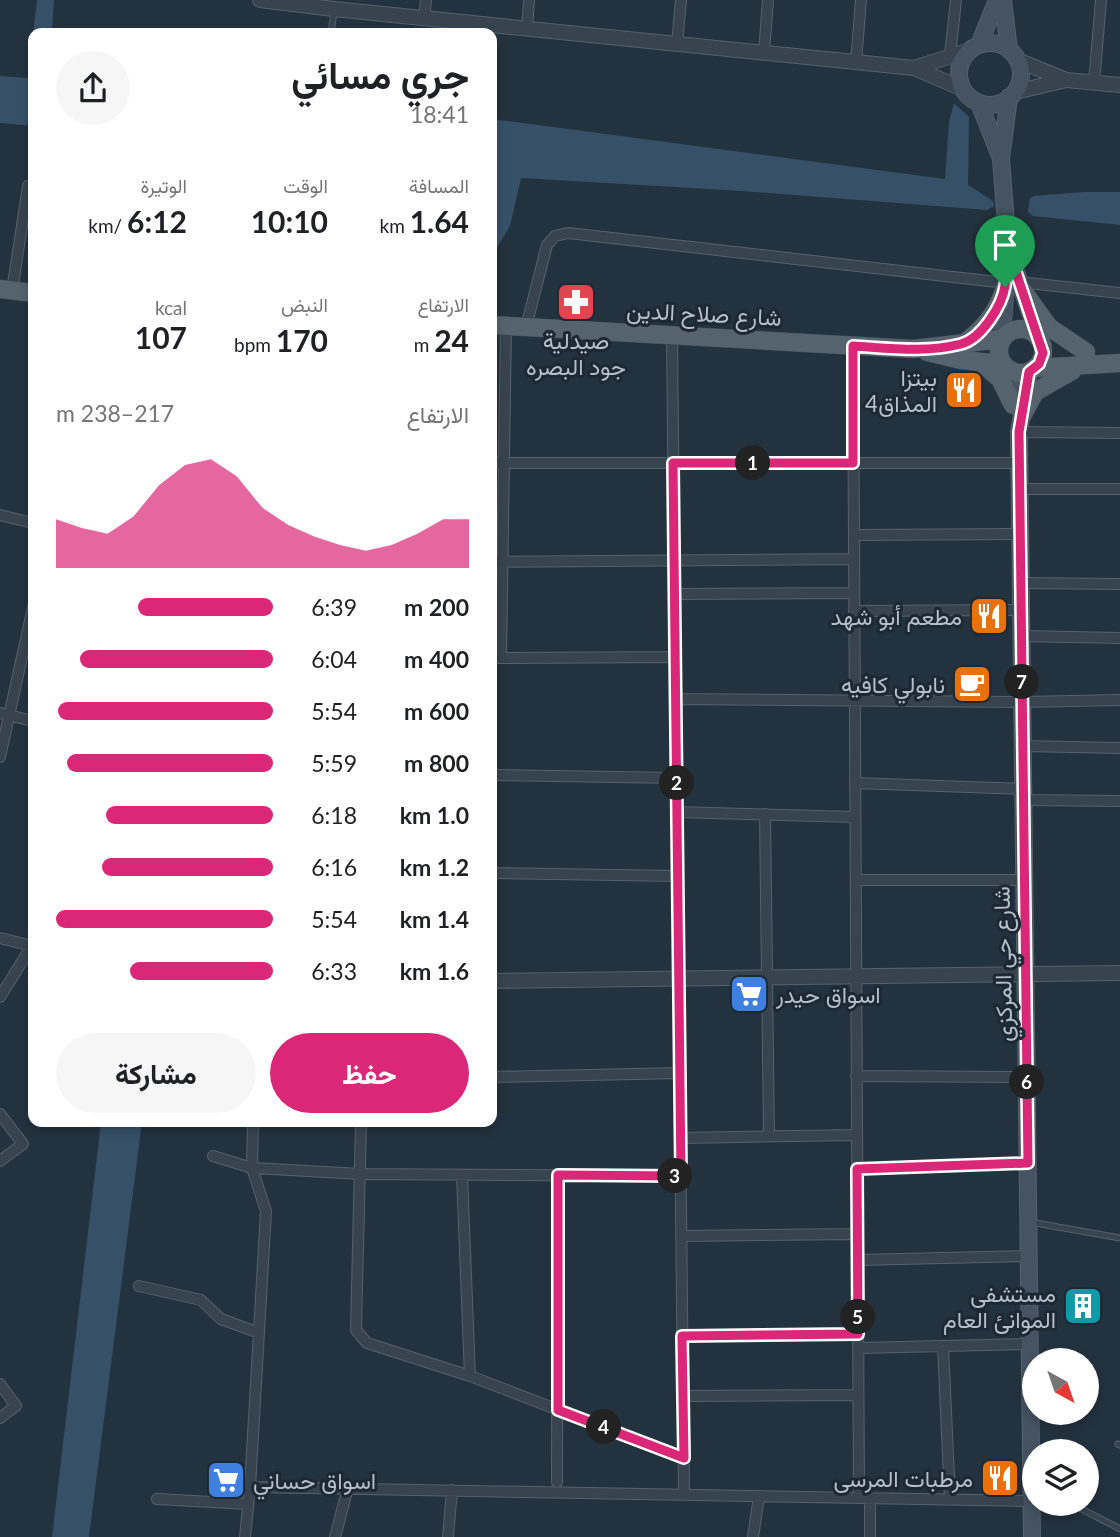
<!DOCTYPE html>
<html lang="ar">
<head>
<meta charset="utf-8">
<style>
	body { margin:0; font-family:Lato,Vazirmatn,sans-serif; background:#f6f6f6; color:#202124; direction:rtl; height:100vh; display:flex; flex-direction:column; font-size:26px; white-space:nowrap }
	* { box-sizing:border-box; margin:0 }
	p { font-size:23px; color:#757577 }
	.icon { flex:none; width:38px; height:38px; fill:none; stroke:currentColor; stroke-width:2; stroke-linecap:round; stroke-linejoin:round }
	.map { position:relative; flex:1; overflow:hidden; direction:ltr }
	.panel { position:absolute; left:28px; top:28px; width:469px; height:1099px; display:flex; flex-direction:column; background:#fff; border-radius:14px; box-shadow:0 4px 10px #0003; direction:rtl }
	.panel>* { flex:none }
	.needle { width:46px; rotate:140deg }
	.buttons { position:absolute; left:1022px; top:1348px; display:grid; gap:14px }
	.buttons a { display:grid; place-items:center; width:77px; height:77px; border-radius:50%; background:#fff; box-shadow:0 4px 10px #0003; font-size:35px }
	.pin { position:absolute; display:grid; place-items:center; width:60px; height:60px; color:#fff; margin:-72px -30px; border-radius:50% 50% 50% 0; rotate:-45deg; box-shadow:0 0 7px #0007 }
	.pin .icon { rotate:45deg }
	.km { position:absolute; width:35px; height:35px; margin:-18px; border-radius:50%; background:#222; color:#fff; font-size:19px; line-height:35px; text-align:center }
	.round { display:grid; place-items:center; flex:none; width:74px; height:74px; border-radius:37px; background:#f6f6f6 }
	.headline { display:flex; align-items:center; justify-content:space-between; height:119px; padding:0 28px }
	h1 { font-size:38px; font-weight:700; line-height:52px }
	.figures { display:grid; grid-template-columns:repeat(3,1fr); gap:10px; height:119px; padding:7px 28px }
	.figures div { display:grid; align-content:center }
	.figures b { font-size:30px; font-weight:700 }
	.figures small { font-size:19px; font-weight:400 }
	.figures p { font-size:19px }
	.chart { height:196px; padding:14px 28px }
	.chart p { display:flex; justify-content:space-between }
	.chart svg { width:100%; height:126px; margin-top:7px; fill:#db2777; opacity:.7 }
	.primary-button { display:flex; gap:14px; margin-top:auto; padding:14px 28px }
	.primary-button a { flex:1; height:80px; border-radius:42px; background:#db2777; color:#fff; font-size:28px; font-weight:700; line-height:80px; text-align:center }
	.primary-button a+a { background:#f6f6f6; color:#202124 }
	ul { padding:0 28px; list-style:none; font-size:23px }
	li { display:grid; grid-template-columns:112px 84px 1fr; align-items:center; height:52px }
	li i { height:18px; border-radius:9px; background:#db2777 }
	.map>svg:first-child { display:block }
</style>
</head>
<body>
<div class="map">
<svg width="1120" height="1537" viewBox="0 0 1120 1537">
	<rect width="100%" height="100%" fill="#23323f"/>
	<path fill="#365067" d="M37,0H54L52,33H33V126L0,123V76L28,78Z
		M954,103L969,117L968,185L993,201L994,206L987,210L742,191L521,178L510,226L492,256V119L945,179L949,122Z
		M1084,192H1120V225L1033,216L1028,212L1030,198L1034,196Z
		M101,1122H142L89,1537H52Z"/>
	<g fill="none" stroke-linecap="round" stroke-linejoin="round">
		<g stroke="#55626d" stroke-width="7">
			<path id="service" d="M331,33L334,12
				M1030,1222L1120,1238
				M1118,1444L1120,1445
				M1034,1447L1063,1451
				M1070,1503L1120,1529"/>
		</g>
		<g stroke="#55626d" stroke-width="12">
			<path id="minor" d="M424,19L426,0
				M527,29L529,0
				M677,45L681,0
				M764,53L768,0
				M950,56L956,0
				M856,62L861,0
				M1094,83L1101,0
				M1019,282L1120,293
				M12,291L28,186H33
				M526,327L547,245L555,236L568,233L1006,283
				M672,336L684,1495
				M853,347L859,1498
				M1019,432L1120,433
				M492,463H1019
				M1020,489H1120
				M0,515L33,523
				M854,535L1020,534
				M492,562L854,559
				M1021,583L1120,584
				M675,594L854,593
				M854,611L1021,610
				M1021,636L1120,638
				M492,658L675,657
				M501,658L506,326
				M676,699L1022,702L1120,700
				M0,713L33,721
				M1023,746L1120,748
				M0,757L33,607
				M492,775L677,778
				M855,783L1023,789
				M1023,800L1120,801
				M677,812L855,817
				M765,814L769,1136
				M492,873L677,876
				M856,880H1024
				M0,938L32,946
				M0,997L33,944
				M856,1076L1027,1077
				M492,1077L680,1073
				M0,1114L23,1144L0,1161
				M361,1122L356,1330L367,1343L470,1376L684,1458
				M680,1138L857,1135
				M213,1156L252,1168L361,1174L681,1176
				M857,1169L1028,1163
				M462,1175L470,1376
				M681,1236L857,1234
				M857,1260L1029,1256
				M139,1286L201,1300L221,1319L259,1333
				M682,1336L858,1334
				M943,1346L950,1499
				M858,1348L1030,1344
				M0,1384L16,1406L0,1418
				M683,1396L858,1395
				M557,1482L558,1176
				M250,1487L1031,1501
				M157,1499L248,1504
				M245,1537L250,1487L266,1211L252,1168L253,1122
				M335,1537L348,1488
				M448,1537L452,1490
				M753,1537L759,1496
				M870,1537V1498"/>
		</g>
		<g stroke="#55626d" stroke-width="16">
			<path id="tertiary" d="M260,0L334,9L914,68L963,89
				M1017,60L1066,80L1120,85
				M914,68L970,50
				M1015,92L1066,80
				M492,981L1120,973"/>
		</g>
		<g stroke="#55626d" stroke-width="18">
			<path id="secondary" d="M1003,0L1009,50
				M959 74a31 31 0 1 1 62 0a31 31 0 1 1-62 0Z
				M979,45L997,0
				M979,103L1000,156
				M1011,257L1039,339
				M1002,339L1008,249L1001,159L1009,97
				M1008,370L1012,399
				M1029,372L1019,432L1032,1537"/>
		</g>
		<g stroke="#404d58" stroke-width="19">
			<path id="primary" d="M0,289L33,293
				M1023,291L1049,327L1086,352
				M492,325L913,349L1002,339
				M999 351a22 22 0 1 1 44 0a22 22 0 1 1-44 0Z
				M963,344C984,329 998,312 1005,287
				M927,352L961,360L1002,364
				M984,365L1000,379L1013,405
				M1035,368L1120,363
				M1022,416L1035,392L1072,371"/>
		</g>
		<use href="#service" stroke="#37444f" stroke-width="5"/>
		<use href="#minor" stroke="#37444f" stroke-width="10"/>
		<use href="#tertiary" stroke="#37444f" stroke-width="14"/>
		<use href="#secondary" stroke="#455362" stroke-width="16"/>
		<use href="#primary" stroke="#55636f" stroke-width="18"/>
	</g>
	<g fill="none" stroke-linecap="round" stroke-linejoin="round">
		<g stroke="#fff" stroke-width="14">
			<path id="route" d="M1008,248L1043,353L1039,364L1029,372L1019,432L1028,1163L857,1169L858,1334L682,1336L684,1458L558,1410V1175L681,1176L673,463H853V346C888,348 926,353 961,344C981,339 1002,306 1005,286C1007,274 1007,261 1008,248Z"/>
		</g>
		<use href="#route" stroke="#db2777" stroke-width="9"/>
	</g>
	<defs>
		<g id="pharmacy-square" transform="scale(2.0125)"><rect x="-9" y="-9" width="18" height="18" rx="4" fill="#e0444e" stroke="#1c2934"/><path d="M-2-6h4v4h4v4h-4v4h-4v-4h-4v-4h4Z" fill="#fff"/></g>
		<g id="restaurant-square" transform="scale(2.0125)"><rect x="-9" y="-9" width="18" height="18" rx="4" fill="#e8710a" stroke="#1c2934"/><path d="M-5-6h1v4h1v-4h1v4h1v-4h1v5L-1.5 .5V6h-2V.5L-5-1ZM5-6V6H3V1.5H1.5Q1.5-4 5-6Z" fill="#fff"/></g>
		<g id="cafe-square" transform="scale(2.0125)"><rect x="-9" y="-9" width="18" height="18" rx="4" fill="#e8710a" stroke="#1c2934"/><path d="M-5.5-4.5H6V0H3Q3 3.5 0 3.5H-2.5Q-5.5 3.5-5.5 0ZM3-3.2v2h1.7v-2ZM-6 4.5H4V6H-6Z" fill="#fff"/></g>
		<g id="supermarket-square" transform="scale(2.0125)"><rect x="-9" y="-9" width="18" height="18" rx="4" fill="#3f7fe0" stroke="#1c2934"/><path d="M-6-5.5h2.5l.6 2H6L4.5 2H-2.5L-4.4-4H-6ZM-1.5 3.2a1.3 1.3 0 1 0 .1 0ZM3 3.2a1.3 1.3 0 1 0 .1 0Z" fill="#fff"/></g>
		<g id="building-square" transform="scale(2.0125)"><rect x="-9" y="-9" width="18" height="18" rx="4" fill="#0f9aa8" stroke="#1c2934"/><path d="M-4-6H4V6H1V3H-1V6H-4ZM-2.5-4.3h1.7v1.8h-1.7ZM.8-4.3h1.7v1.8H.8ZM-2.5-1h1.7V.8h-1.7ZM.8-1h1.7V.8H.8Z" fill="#fff"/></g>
	</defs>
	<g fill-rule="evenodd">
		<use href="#pharmacy-square" x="576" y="302"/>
		<use href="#restaurant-square" x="964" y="390"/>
		<use href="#restaurant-square" x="989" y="616"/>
		<use href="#cafe-square" x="972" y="684"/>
		<use href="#supermarket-square" x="749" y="994"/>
		<use href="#building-square" x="1083" y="1306"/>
		<use href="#restaurant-square" x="1000" y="1478"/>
		<use href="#supermarket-square" x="226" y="1480"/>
	</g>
	<g text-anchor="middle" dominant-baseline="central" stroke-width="6" stroke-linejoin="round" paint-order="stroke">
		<g font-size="23" fill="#b3bfca" stroke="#1c2934">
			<text transform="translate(704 313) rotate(3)">شارع صلاح الدين</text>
			<text transform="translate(1002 964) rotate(-91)">شارع حي المركزي</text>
		</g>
		<g font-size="23" fill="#b3bfca" stroke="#1c2934" text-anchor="end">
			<text x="576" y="340" text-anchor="middle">صيدلية<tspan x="576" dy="26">جود البصره</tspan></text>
			<text x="937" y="377">بيتزا<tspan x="937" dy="26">المذاق4</tspan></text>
			<text x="962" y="616">مطعم أبو شهد</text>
			<text x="945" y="684">نابولي كافيه</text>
			<text x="776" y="994" text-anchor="start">اسواق حيدر</text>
			<text x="1056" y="1293">مستشفى<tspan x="1056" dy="26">الموانئ العام</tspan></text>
			<text x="973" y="1478">مرطبات المرسى</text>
			<text x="253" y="1480" text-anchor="start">اسواق حساني</text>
		</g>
	</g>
</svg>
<div class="buttons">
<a><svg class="needle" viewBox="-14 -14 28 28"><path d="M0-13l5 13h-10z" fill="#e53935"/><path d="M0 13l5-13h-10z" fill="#757577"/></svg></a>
<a><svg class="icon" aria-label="layers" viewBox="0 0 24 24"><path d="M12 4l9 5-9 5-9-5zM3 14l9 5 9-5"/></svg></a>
</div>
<div class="pin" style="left:1005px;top:287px;background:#1e9e55"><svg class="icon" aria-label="arrive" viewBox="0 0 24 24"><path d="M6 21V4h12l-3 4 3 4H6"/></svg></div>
<b class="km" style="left:753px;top:463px">1</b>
<b class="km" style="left:677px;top:783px">2</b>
<b class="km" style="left:675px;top:1176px">3</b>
<b class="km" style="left:604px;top:1427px">4</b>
<b class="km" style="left:858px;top:1317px">5</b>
<b class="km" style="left:1027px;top:1082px">6</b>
<b class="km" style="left:1022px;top:682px">7</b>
<section class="panel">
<div class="headline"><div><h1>جري مسائي</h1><p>18:41</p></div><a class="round"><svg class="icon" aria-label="share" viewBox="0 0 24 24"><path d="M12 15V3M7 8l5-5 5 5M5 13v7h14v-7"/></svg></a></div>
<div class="figures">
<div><p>المسافة</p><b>1.64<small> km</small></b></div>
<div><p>الوقت</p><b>10:10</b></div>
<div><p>الوتيرة</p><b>6:12<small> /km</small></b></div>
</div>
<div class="figures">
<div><p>الارتفاع</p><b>24<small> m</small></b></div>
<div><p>النبض</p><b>170<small> bpm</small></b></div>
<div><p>kcal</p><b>107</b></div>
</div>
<div class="chart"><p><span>الارتفاع</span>217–238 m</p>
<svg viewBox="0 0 160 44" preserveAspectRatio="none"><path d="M0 44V27L10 30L20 32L30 26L40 15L50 8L60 6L70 12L80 23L90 29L100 33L110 36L120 38L130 36L140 32L150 27L160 27V44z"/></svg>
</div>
<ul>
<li><b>200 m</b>6:39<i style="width:62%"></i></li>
<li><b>400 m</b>6:04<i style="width:89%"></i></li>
<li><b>600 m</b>5:54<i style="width:99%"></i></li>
<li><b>800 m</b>5:59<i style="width:95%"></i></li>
<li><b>1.0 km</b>6:18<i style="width:77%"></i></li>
<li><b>1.2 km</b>6:16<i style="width:79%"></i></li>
<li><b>1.4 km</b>5:54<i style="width:100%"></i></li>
<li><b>1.6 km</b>6:33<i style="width:66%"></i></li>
</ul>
<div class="primary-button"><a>حفظ</a><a>مشاركة</a></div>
</section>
</div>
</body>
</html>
